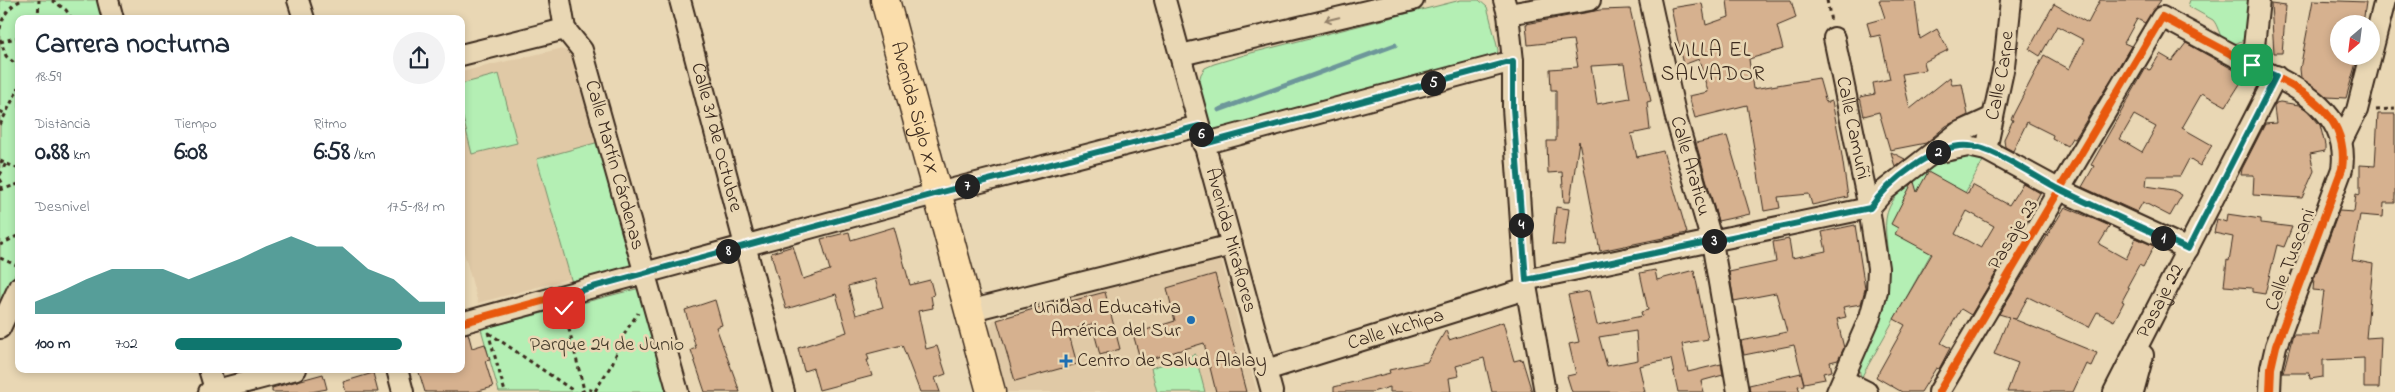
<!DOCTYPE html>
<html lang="es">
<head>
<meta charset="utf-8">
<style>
	body { margin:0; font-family:"Indie Flower",sans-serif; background:#f2f2f3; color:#1f2937; height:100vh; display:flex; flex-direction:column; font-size:19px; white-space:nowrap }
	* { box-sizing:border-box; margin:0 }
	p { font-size:16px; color:#747a83 }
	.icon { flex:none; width:28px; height:28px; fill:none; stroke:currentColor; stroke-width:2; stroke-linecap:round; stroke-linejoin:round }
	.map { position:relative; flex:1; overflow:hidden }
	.panel { position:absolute; left:15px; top:15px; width:450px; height:358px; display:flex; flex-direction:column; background:#fff; border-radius:10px; box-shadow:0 2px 8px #0003 }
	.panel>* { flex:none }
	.needle { width:32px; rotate:208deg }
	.fabs { position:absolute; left:2330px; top:15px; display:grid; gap:10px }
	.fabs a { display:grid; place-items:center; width:50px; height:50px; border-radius:50%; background:#fff; box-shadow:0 2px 8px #0003; font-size:25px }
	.pin { position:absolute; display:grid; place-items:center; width:42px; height:42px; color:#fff; margin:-21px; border-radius:10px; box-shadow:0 2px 8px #0006 }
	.km { position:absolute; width:25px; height:25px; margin:-12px; border-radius:50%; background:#222; color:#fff; font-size:14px; line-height:25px; text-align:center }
	.round { display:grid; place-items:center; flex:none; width:52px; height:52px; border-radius:26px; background:#f2f2f3 }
	.summary { display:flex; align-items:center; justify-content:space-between; height:85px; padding:0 20px }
	h1 { font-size:28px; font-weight:700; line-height:38px }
	.stats { display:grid; grid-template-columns:repeat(3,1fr); gap:8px; height:85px; padding:5px 20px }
	.stats div { display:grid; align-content:center }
	.stats b { font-size:25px; font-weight:700 }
	.stats small { font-size:14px; font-weight:400 }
	.stats p { font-size:14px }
	.chart { height:140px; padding:10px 20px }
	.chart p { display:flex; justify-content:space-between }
	.chart svg { width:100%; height:90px; margin-top:5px; fill:#0f766e; opacity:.7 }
	ul { padding:0 20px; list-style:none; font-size:16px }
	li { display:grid; grid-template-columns:80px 60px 1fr; align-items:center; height:38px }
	li i { height:12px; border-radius:6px; background:#0f766e }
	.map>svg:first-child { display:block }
</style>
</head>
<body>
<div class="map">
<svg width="2395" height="392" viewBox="0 0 2395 392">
	<rect width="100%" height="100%" fill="#e9d7b4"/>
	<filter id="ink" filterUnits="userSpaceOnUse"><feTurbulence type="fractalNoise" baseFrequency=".02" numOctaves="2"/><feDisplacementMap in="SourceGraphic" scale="10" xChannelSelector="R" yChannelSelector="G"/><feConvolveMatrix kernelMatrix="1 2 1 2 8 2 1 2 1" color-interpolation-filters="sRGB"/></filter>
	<g filter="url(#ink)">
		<path fill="#e0c9a6" d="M559,49L572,52L576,56L599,142L537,159L571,278L478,303L461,242V72Z
			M1220,255L1257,392H1007L990,330L993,320Z"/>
		<path fill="#b4efb4" stroke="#788c69" d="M0,0H98L103,19H19V266L0,305Z
			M1461,0H1479L1487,7L1489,14L1498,50L1497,55L1211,137L1197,89L1201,74L1205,68L1214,64L1251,53Z
			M2190,0H2249L2245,39C2219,55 2222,30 2213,20L2188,6Z
			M499,74L517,143L472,154L461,110V84Z
			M599,142L633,266L572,283L537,159Z
			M1970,156L1983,161L1861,378C1860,372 1858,365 1859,359C1864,330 1883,302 1887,272C1890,255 1884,236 1886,219C1890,186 1940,158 1970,156Z
			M640,288L669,392H499L481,329Z
			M1195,354L1205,392H1157L1151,368Z"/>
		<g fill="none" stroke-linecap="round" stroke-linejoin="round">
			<path stroke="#6d979a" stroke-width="5" d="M1219,110L1395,45"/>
		</g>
		<path fill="#d6b18f" stroke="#3b2a1e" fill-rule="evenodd" d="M1727,0H1791L1796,18L1777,26L1783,49L1749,59L1753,89L1819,78L1826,103L1832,101L1840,143L1848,197L1812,205L1809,194L1778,197L1780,208L1764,211L1747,105L1695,118L1689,96L1708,92L1699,59L1683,65L1671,8L1702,3L1706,25L1729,17Z
			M1879,0H1915L1920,39L1937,29L1948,50L1924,62L1926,70L1902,74L1910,109L1950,77L1952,85L1962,84L1968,115L1946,126L1926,143L1890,150L1879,112L1864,116L1860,97L1875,94L1873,83L1890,79L1880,35L1871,37L1867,23L1885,18Z
			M2100,0H2161L2145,23L2137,19L2124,43L2131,46L2075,139L2072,138L2067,146L2052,138L2053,135L2027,122L2013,151L2005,147L2004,139L2013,120L2011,119L2044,55L2069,69L2084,40L2057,26L2040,56L2029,49L2054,4L2088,23Z
			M2313,0L2366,2L2363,24H2339V56H2358L2346,98L2327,97L2301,78L2300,69Z
			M2271,4L2286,6L2282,53H2274Z
			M1630,9L1651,101L1647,102L1650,130L1631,134L1637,157L1663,151L1687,233L1600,251L1579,141L1570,202H1564L1562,172L1548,173L1547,141H1556V90H1551L1550,69L1578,67L1573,40L1528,45L1526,24L1600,10ZM1624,64L1630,98L1597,104L1591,66Z
			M2186,43L2245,76L2226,106L2202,93L2182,128L2212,145L2200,166L2189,159L2180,176H2147L2146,186L2173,190L2182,195L2170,216L2143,202L2137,212L2082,187L2094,166L2091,165L2146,68L2150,70L2160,54L2172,61ZM2134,115L2156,127L2142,152L2120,139Z
			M2280,102L2299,105L2307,110L2320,125L2325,145V151L2310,154L2314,171L2302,198L2253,195L2254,175H2241L2242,169L2265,124L2276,123L2274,107L2276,103Z
			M2378,114H2395V203H2384L2383,217L2360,215L2352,260L2373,264L2366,338L2381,337L2379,388H2364V358L2323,360V377L2310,379L2309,373H2283L2293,335H2318L2324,291L2313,290L2314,279L2339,211L2354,212L2356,194L2360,195V165L2375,166Z
			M1727,136L1750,214L1718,221L1696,143Z
			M1891,152L1905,159L1895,167Z
			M1928,172L1968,194L1972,185L2009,205L2023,183L2040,193L2028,215L2030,216L1971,315L1961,309L1941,343L1950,348L1939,369L1936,368L1921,392H1902L1876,377L1905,325L1894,319L1932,254L1895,234L1898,228L1891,224L1911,185L1914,182L1917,192ZM1967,211L1994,226L1981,248L1955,234Z
			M1556,207L1569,209L1564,245L1552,244Z
			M2065,207L2110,226L2099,244L2126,259L2136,238L2154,246L2143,267L2139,265L2127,287L2129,288L2122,301L2124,302L2114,321L2097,312L2089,327L2028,297L2016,319L2011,318L2097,353L2091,366L2086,364L2073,392H2007L2018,363L1994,354L2009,317L1999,314Z
			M2227,214L2261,219V223L2292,227L2284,247L2277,245L2265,294L2252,292V288L2224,286L2227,260L2229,261L2233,237L2214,233L2217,219L2226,222Z
			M1855,225L1865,289L1861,304L1843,307L1846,317L1837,319L1844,348L1838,360L1830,362L1832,371L1823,373L1825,379L1804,383L1794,345L1744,355L1741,341L1787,332L1776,293L1734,301L1729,272L1776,262L1773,242L1789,239L1792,258L1826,251L1822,232Z
			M894,227L910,285L930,280L934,295L931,296L933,308L918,311L926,349L937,346L946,374L935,378L940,392H920L902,345L867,354L869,360H867L872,376L819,390L813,368L804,371L798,348L847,332L836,294L786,309L771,253L793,246L803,279L830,270L821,239L849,232L851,240ZM875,279L883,307L856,315L848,286Z
			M1655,270L1657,280L1694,270L1708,339L1682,344L1688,372L1721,364L1723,375L1701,381L1704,392H1678L1671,359L1639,366L1645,392H1572L1567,376L1576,374L1569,344L1579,342L1568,295L1589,291L1597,325L1642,316L1641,312L1648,310L1640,273ZM1636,331L1638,360L1607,366L1599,337Z
			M1215,274L1246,392H1216L1204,343L1141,362L1133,334L1175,321L1167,288Z
			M1105,292L1120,349L1100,355L1092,324L1068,331L1077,364L1015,381L997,320L1070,298L1071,301Z
			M715,300L722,325L716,327L740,392H705L691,350L696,348L685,310Z
			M1503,322L1514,361L1522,359L1532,392H1492L1484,358L1456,366L1459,376L1449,378L1451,392H1390V387L1372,392H1334V387L1390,373L1389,370L1427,362L1446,330L1449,340Z
			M468,333L472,348L485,344L490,360L485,361L493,387L475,392H425L418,369H461V335Z
			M373,373L378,392H346L343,382Z
			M1801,373L1804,385L1798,386L1800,392H1750L1749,385Z
			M323,374L327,389L311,392H272V388Z"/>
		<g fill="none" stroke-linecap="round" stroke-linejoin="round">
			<g stroke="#3b2a1e" stroke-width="24">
				<g id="minor">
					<path d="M108,0L113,19"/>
					<path d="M298,0L304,19"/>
					<path id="s1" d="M560,0L565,29L582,50L678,392"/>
					<path id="s2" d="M680,0L784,392"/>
					<path id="s3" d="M1165,0L1272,392"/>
					<path d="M1504,0L1508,14L1513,61V108L1525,280L1545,392"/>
					<path id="s4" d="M1650,0L1676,118L1712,242L1738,392"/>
					<path d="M1508,14L1590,0"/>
					<path id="s5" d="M1834,38L1869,208L1878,268L1877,291L1870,317L1837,392"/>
					<path d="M461,55L565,29"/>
					<path d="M1181,55L1413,0"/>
					<path d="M2252,65L2259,0"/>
					<path d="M2342,140L2357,110L2385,0"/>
					<path d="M1203,144L1513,61"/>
					<path id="s6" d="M1986,150L2004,66L2011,0"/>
					<path d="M1940,152L1968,146L1986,150L2060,190L2188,249"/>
					<path d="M1525,280L1869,208L1885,190L1958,133L1993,117"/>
					<path d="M968,311L1232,245"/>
					<path d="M461,323L938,193L1199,126"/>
					<path d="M0,328L19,287"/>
					<path d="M209,369L216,392"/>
					<path d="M397,369L403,392"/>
					<path id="s7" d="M1266,370L1526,289"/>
					<path d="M1843,380L1867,392"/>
					<path d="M209,392L296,369"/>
					<path d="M1939,392L2162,17C2190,32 2218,47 2246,62C2291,85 2351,108 2342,169L2276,346L2271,368L2270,392"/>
					<path id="s8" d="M2114,392L2276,76"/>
					<path d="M2133,392L2143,355"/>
				</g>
			</g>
			<g stroke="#3b2a1e" stroke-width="31">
				<g id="highway">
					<path id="s9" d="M885,0L991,392"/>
				</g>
			</g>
			<path stroke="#3b2a1e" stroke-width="3" stroke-dasharray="4 4" stroke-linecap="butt" d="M52,0L66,10L72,19
				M1827,0L1831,22
				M38,19L39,0
				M0,29C2,16 10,5 22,0
				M0,39L6,56L19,67
				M0,42L19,37
				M2376,110L2395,109
				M0,111L5,114
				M0,125L19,87
				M0,161L19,169
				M0,175L6,163
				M0,179L3,184L1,190
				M0,190L19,184
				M0,245L19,235
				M0,258L16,265
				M565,313L584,390
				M488,332L505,392
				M489,333L575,392
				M595,391L612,364L626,331L638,313
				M581,392L588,389L597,392"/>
			<use href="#minor" stroke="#e9d7b4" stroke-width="20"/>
			<use href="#highway" stroke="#faddab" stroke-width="28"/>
			<g stroke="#e9d7b4" stroke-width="11">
				<path id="cycleway" d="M461,323L938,193L1199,126
					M1939,392L2162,17C2190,32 2218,47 2246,62C2291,85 2351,108 2342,169L2276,346L2271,368L2270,392"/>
			</g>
			<use href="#cycleway" stroke="#e8590c" stroke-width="8"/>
		</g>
		<defs><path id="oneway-shaft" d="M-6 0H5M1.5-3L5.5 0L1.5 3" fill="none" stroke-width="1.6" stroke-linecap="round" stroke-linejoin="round" transform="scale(1.25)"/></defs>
		<use stroke="#928069" href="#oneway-shaft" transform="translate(1332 19) rotate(167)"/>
	</g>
	<g fill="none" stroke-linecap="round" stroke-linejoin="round" filter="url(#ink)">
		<g stroke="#fff" stroke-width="10">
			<path id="route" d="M564,308L560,296L938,193L1199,126L1204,144L1513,61V108L1526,280L1870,208C1888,182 1935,143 1969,146C1996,148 2036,178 2061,190C2103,211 2146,229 2188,249L2276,76L2252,65"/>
		</g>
		<use href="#route" stroke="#0f766e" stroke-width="6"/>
	</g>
	<g fill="#1f6fb2" stroke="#e9d7b4" stroke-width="2">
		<circle cx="1191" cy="320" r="5"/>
		<path d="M1063.5 353.5h5v5h5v5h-5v5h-5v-5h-5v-5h5z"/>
	</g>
	<g text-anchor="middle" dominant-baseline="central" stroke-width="5" stroke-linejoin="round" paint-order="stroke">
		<g font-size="20" fill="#3b2a1e" stroke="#e9d7b4">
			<text stroke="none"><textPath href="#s6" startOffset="76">Calle Carpe</textPath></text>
			<text stroke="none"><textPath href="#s9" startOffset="112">Avenida Siglo XX</textPath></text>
			<text stroke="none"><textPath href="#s5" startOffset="92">Calle Camuñi</textPath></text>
			<text stroke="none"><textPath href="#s2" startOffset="142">Calle 31 de Octubre</textPath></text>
			<text stroke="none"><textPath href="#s1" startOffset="176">Calle Martín Cárdenas</textPath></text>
			<text stroke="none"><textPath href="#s4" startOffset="171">Calle Araticu</textPath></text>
			<text transform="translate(2014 235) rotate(-59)">Pasaje 23</text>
			<text stroke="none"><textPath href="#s3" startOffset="249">Avenida Miraflores</textPath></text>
			<text transform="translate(2291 260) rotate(-69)">Calle Tuscani</text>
			<text stroke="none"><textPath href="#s8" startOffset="102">Pasaje 22</textPath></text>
			<text stroke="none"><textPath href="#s7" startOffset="136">Calle Ikchipa</textPath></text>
		</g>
		<g font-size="20" fill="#3b2a1e" stroke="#e9d7b4" text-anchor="end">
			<text x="1181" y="308">Unidad Educativa<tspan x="1181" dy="23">América del Sur</tspan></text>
			<text x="1077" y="361" text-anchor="start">Centro de Salud Alalay</text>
		</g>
		<g font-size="20" fill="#473e2d" stroke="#e9d7b4">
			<text x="607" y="345">Parque 24 de Junio</text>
		</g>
		<g font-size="21" letter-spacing="1" fill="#3b2a1e" stroke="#e9d7b4">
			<text x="1713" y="51">VILLA EL<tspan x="1713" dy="24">SALVADOR</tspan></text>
		</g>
	</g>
</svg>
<div class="fabs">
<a><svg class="needle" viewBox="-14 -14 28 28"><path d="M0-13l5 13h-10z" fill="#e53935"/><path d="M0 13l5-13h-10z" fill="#747a83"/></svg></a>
</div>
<div class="pin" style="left:2252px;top:65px;background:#1e9e55"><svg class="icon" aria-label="arrive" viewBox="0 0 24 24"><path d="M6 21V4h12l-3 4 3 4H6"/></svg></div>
<div class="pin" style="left:564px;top:308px;background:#d93025"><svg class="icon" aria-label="check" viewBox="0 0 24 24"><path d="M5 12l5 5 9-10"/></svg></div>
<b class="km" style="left:2163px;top:238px">1</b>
<b class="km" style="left:1938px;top:152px">2</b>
<b class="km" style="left:1714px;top:241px">3</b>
<b class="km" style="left:1521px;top:225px">4</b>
<b class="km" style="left:1433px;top:83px">5</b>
<b class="km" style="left:1201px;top:134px">6</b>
<b class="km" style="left:967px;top:186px">7</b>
<b class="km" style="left:728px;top:251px">8</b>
<section class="panel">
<div class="summary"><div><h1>Carrera nocturna</h1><p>18:59</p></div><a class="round"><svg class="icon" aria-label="share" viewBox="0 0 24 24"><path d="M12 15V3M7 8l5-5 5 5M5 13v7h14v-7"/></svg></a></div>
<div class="stats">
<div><p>Distancia</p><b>0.88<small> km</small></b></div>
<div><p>Tiempo</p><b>6:08</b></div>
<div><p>Ritmo</p><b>6:58<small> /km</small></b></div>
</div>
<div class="chart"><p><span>Desnivel</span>175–181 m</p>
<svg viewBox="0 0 160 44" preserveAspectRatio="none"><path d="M0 44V38L10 33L20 27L30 22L40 22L50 22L60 27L70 22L80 17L90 11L100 6L110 11L120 11L130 22L140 27L150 38L160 38V44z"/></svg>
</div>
<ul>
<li><b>100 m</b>7:02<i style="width:84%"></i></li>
</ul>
</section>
</div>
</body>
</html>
